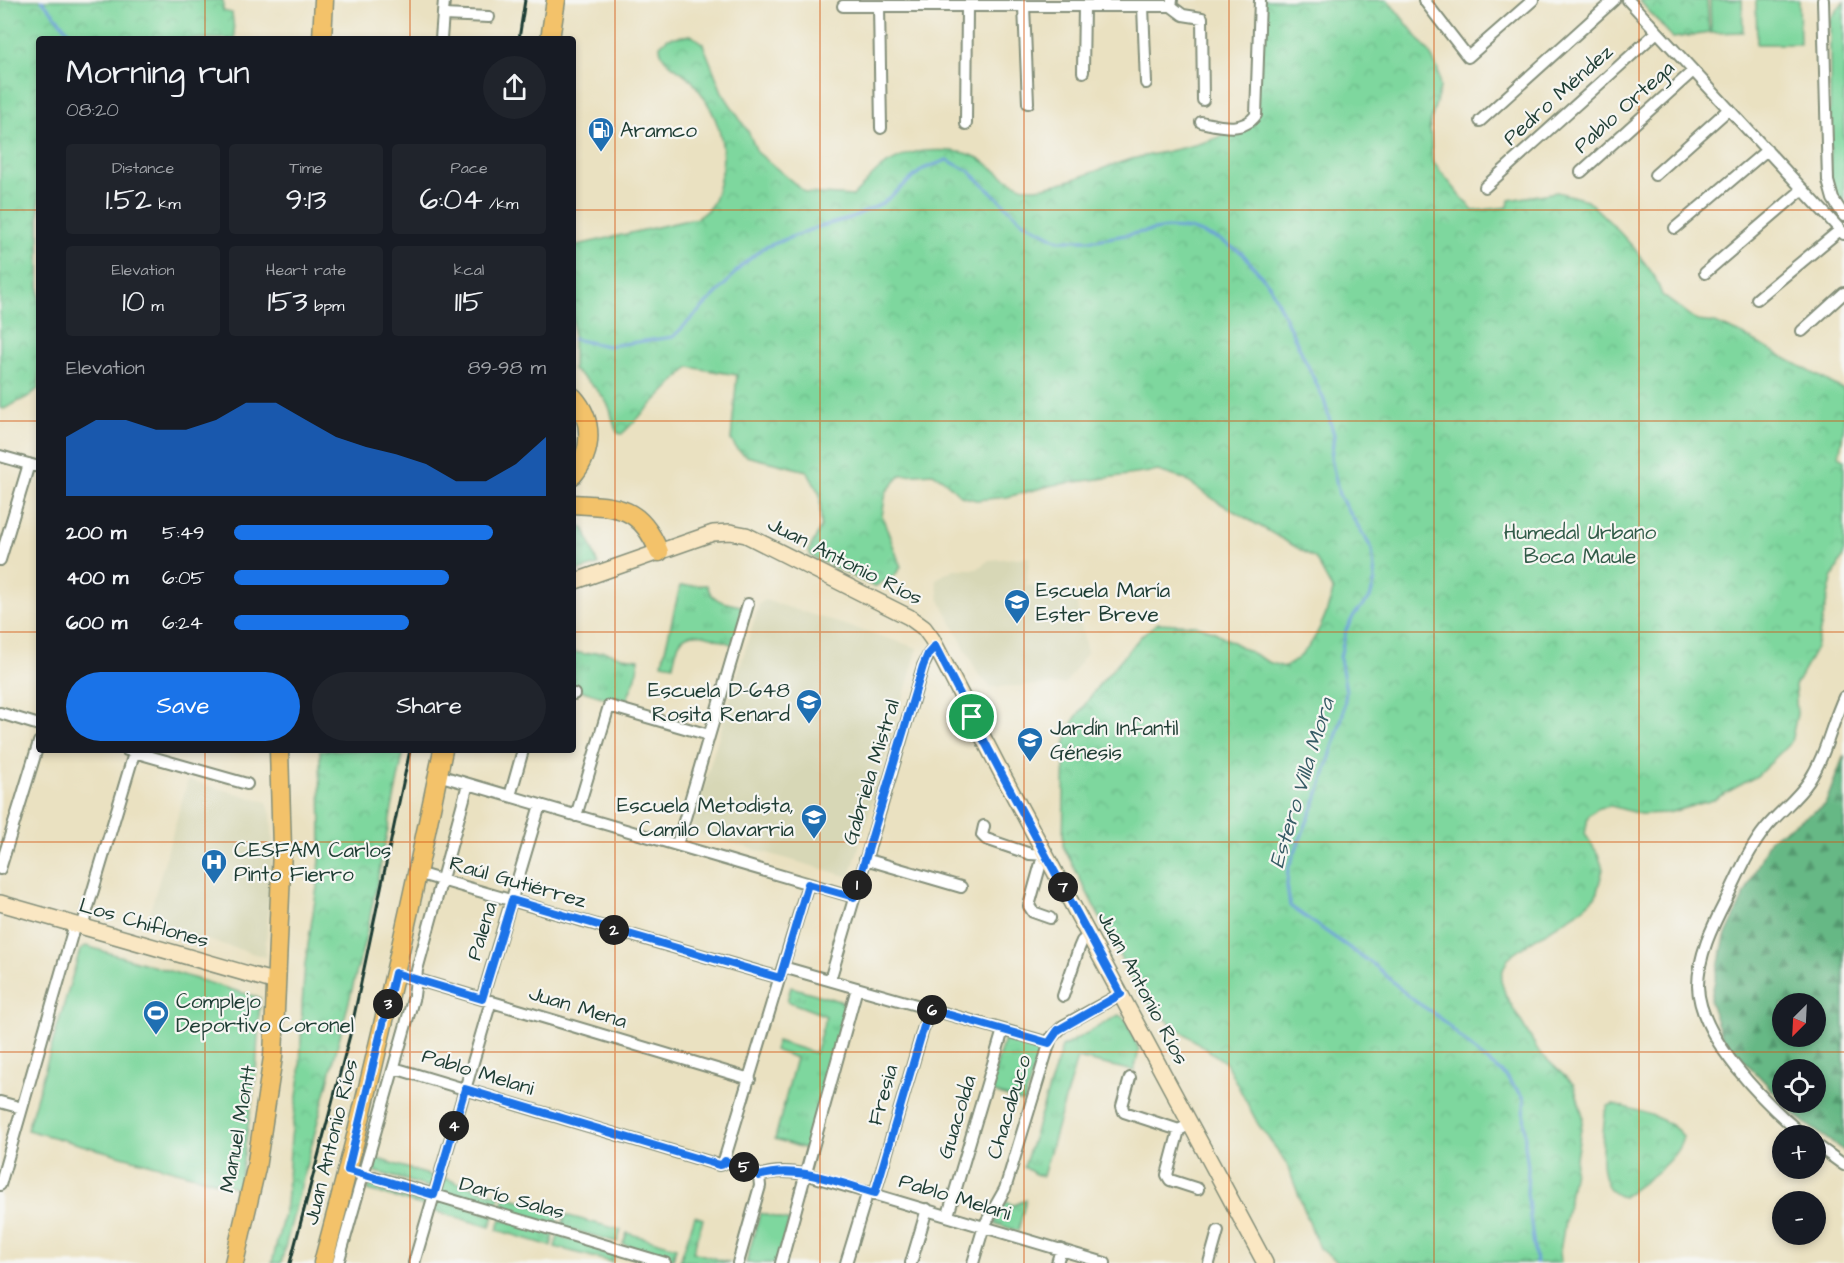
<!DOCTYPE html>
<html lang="en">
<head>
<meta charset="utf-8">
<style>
	body { margin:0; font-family:"Architects Daughter",sans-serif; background:#20242c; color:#f1f3f6; height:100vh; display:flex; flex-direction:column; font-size:22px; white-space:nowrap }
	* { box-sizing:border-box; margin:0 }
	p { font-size:20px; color:#9ea1a6 }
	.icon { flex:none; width:33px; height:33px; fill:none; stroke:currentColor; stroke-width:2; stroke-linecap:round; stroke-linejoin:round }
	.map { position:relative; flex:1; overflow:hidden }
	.panel { position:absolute; left:36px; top:36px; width:540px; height:717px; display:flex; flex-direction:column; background:#171b24; border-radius:6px; box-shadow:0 3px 9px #0003 }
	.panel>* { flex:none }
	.needle { width:39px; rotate:204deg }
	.controls { position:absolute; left:1772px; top:993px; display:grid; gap:12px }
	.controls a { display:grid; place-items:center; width:54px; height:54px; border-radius:50%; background:#171b24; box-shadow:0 3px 9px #0003; font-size:30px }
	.pin { position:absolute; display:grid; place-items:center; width:51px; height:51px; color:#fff; margin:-26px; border:3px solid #fff; border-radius:50%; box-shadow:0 2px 6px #0007 }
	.km { position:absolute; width:30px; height:30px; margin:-15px; border-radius:50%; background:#222; color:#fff; font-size:16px; line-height:30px; text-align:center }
	.round { display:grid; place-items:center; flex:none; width:63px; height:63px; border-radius:32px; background:#20242c }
	.head { display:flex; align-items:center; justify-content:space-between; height:102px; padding:0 30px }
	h1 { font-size:33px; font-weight:600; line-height:45px }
	.stats { display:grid; grid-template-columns:repeat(3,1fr); gap:9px; height:102px; padding:6px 30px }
	.stats div { display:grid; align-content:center; border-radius:6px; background:#20242c; text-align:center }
	.stats b { font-size:30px; font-weight:600 }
	.stats small { font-size:16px; font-weight:400 }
	.stats p { font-size:16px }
	.chart { height:168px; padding:12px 30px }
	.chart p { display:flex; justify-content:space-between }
	.chart svg { width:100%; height:108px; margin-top:6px; fill:#1a73e8; opacity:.7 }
	.button { display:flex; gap:12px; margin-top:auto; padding:12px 30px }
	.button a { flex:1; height:69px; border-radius:36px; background:#1a73e8; color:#fff; font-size:24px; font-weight:600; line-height:69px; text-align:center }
	.button a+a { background:#20242c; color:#f1f3f6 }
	ul { padding:0 30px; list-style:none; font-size:20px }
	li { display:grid; grid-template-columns:96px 72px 1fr; align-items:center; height:45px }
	li i { height:15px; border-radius:8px; background:#1a73e8 }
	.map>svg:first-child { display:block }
</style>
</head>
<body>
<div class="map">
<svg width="1844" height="1263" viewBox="0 0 1844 1263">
	<defs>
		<pattern id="grass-tufts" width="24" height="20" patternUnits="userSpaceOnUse" patternTransform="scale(1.5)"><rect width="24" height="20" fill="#7ed79e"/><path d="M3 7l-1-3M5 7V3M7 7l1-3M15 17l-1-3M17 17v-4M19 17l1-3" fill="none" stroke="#6cb989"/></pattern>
		<pattern id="forest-firs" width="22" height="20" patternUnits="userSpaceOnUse" patternTransform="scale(1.5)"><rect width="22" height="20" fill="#66b885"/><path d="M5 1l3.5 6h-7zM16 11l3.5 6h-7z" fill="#53976e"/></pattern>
		<pattern id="park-crowns" width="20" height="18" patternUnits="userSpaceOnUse" patternTransform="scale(1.5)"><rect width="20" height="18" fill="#7ed79e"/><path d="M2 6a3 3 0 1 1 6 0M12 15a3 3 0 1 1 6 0" fill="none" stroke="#6cb989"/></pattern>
	</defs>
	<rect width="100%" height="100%" fill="#f6f6f2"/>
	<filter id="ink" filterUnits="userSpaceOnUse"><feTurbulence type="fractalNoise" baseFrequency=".0167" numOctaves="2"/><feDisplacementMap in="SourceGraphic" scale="12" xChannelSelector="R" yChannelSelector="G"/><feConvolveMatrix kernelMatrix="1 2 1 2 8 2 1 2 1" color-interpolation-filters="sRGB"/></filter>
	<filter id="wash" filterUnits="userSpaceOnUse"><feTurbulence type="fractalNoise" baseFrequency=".008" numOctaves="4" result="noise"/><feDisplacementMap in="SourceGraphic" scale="24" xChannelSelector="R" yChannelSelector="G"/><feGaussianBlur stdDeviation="1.35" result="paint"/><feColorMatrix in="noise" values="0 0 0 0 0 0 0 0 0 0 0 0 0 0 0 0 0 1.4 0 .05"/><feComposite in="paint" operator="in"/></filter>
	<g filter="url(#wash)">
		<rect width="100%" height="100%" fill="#eae1c1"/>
		<path fill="#d7d7b6" d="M1029,557L1026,585L1074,592L1087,653L1065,684L991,687L979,676L939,598L936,579L954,569H977L989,560Z
			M765,600L918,648L850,877L690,831L759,604Z
			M188,780L267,802L271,815L273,848L265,957L147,922Z"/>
		<path fill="url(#grass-tufts)" stroke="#4e8a69" stroke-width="1.5" d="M573,521L585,530L598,565L573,572Z
			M707,585C711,603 729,603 744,607L733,645C719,640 690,625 680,642C676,648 675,658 673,665L662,663L680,586Z
			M604,651L622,657L639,659L636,677L625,704L573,688V652L585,654Z
			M791,987L843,1002L848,1012L806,1149L775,1139L796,1058L774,1050L777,1041L815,1053L826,1016L787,1001Z
			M1119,1015L1126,1020L1139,1050L1134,1071L1077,1058L1043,1176L1035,1174L1024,1167L1062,1047Z
			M1005,1036L1041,1046L1024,1102L989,1091Z
			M375,1158L435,1177L432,1188L370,1170Z
			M440,1177L500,1196L497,1208L436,1190Z
			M371,1181L431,1198L428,1207L368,1190Z
			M505,1196L560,1212L556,1225L501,1209Z
			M435,1198L494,1216L490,1227L431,1210Z
			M1026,1200L1018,1231L994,1223L1006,1202L1014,1205Z
			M565,1215L621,1230L617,1242L562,1227Z
			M695,1216L703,1219L693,1252L730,1263L680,1261Z
			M501,1219L554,1235L551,1246L497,1230Z
			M627,1233L676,1247L673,1259L623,1244Z
			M558,1236L615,1251L612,1262L555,1247Z"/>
		<path fill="url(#forest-firs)" stroke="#427a5c" stroke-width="1.5" fill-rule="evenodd" d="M1844,755V1151L1802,1121L1784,1103L1815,1102V1070H1782V1100L1722,1037L1710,1002L1725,937L1770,839L1825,805ZM1782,1004H1815V1036H1782Z"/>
		<path fill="url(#park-crowns)" stroke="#4e8a69" stroke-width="1.5" d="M0,0H223V11L232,13L235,39H39V388L29,396L4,409L0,408Z
			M1259,0H1388L1429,52L1438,70L1440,88L1430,124L1432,161L1473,211L1508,207L1509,200L1557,192L1587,200L1612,224L1634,248L1655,277L1662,295L1697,321L1715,323L1739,333L1844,390V427L1839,456L1844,459V554L1832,579L1816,648L1795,686L1797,714L1791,742L1757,776L1713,800L1668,813L1640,814L1611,806L1598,808L1588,817L1585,834L1598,854L1603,869L1596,896L1577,913L1530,942L1508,958L1503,970L1501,981L1506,996L1539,1052L1574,1085L1583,1117L1560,1251L1561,1263H1340L1319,1248L1286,1162L1258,1124L1226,1063L1171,1024L1139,993L1063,846L1065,743L1074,720L1098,686L1143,634L1158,623L1195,625L1213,631L1268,662L1284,667C1311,656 1326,618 1333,591L1315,558L1218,502L1184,479L1158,471L1053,485L1007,497L976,500L961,496L944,480L933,473L901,475L886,492L882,516L901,567L895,575L874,587L811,556L809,550L821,527L820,495L807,471L746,456L737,449L731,440L737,375L689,367L622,434L618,433C612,425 613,414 608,405C601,391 586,379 573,370V246L697,218C714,207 715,200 720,180C729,143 716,110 692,81C682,69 659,63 660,45L668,38L691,35L703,44L722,92L749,133L757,152L806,193L853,196C863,187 872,174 882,167C890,162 906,154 916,152C934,150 962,149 978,158C995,168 1010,185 1029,188C1054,190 1100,168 1125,161C1154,152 1232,144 1248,117C1259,98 1257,25 1259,0Z
			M1639,0H1707L1709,33L1673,38Z
			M320,750H404L366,936L281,1263H272L286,1205L291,1137L300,1076L302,1005L305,964L318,881L321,849Z
			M1613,1104C1636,1110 1668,1117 1683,1136C1680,1159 1641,1184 1623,1197C1593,1191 1603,1137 1605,1114L1608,1106Z"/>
		<path fill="#7ed79e" stroke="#4e8a69" stroke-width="1.5" d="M1710,0H1742L1743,32L1711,33Z
			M1756,0H1799L1800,44H1757Z
			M1844,1V214L1830,194V19Z
			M86,946L260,998L256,1073L239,1188L27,1130L80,950Z
			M760,1213L789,1221L777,1263H746Z"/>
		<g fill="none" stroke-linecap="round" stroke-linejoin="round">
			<path stroke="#6ba0d8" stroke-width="3" d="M42,0L75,39
				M573,339L608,346L673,337L723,287L741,266L763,248L815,228L851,218L883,203L923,169L947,160L969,171L1022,221L1058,240H1096L1166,228L1190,229L1218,239L1242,253L1270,286L1324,400L1334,435L1331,458L1339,495L1372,549L1375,580L1370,598L1354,615L1346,630L1340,658L1346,691L1343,714L1320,790L1288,869L1287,887L1290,906L1378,968L1409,997L1439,1017L1478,1054L1504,1074L1524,1098L1525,1144L1528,1167L1527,1193L1536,1263"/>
		</g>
	</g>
	<g filter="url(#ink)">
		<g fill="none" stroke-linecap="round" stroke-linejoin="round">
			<g stroke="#848f7a" stroke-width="14">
				<path id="street" d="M1424,0L1468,57L1533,0
					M1628,0L1844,234
					M1823,0L1828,181L1833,199L1844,216
					M843,6H1171L1172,0
					M879,6L881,128
					M1024,6L1028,103
					M1143,6L1146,83
					M1171,6L1183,15L1202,18L1203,100
					M443,15L489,17
					M441,39L444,0
					M1083,72L1084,6
					M1480,121L1614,0
					M1201,122C1220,126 1243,133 1256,115L1260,0
					M966,124L967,6
					M1581,172L1693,71
					M1655,175L1729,109
					M1485,187L1657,32
					M1675,228L1767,150
					M1705,273L1803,189
					M1757,299L1840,230
					M1802,331L1844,293
					M0,456L39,467
					M0,560L29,464
					M573,694H574
					M0,713L39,725
					M127,750L247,784
					M438,775L854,897
					M510,796L523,750
					M576,816L609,706L709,735
					M984,826L982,835L986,839L1030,854L1046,855
					M677,845L748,604
					M1046,855L1041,863L1029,906L1033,912L1050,918
					M865,859L961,887
					M0,869L39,742
					M417,873L780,978
					M82,927L135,750
					M783,967L1049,1043
					M395,973L750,1079
					M830,980L923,666L929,654L935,646
					M1063,996L1079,948L1082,941L1089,935
					M482,999L540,805
					M394,1068L719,1165L723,1164L808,884
					M1130,1078L1122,1106L1124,1112L1179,1130L1190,1124
					M0,1102L22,1108
					M1179,1130L1167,1175L1170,1180L1198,1189
					M1804,1136C1766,1104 1699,1038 1698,986C1698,956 1712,927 1726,900C1738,876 1748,850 1766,828C1779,812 1797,799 1809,781C1826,755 1831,725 1844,697
					M1815,1144L1844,1165
					M725,1161L753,1170L759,1176
					M357,1172L665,1263
					M759,1176C776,1170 796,1172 812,1176L1105,1263
					M0,1185L75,924
					M875,1193L929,1009
					M948,1215L1003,1030
					M338,1263L414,996L417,970L468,784
					M414,1263L491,1001
					M738,1263L760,1186L759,1176
					M781,1263L857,988
					M846,1263L868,1191
					M911,1263L927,1209
					M973,1263L984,1226L1005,1189L1051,1038L1063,1026L1121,994
					M1057,1263L1061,1249
					M1209,1263L1218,1231"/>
			</g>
			<g stroke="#848f7a" stroke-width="18">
				<path id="secondary" d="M573,582L713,533L730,532L746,535L909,617L924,628L932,639L1000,770L1265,1263
					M0,903L276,982"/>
			</g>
			<g stroke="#848f7a" stroke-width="21">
				<path id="primary" d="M322,39L324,0
					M550,39L556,0
					M573,397C594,420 593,452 573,475
					M573,504C617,506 641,506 659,552
					M234,1263L256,1168L273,1057L282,849L279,750
					M323,1263C369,1093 408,922 443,750"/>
			</g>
			<use href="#street" stroke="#fff" stroke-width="10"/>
			<use href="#secondary" stroke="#fae7c3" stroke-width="15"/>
			<use href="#primary" stroke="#f3c26a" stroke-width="18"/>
			<path stroke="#1f3d34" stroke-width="3" d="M519,39L525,0
				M290,1263L350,1035L410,750"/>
		</g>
	</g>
	<g fill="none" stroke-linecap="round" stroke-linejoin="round" filter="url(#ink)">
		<g stroke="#fff" stroke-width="12">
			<path id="route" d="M935,646L1000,771L1121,994L1058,1030L1049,1043L929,1009L875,1193C839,1183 796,1164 759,1176L753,1170L725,1161L723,1164L719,1165L465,1089L434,1195L348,1170L395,973L482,999L512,900L780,978L808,884L854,897L923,666L928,654Z"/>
		</g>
		<use href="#route" stroke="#1a73e8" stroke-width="8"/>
	</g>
	<path fill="none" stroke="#d45610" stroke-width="1.5" stroke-opacity="0.55" d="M205,0V39M410,0V39M615,0V1263M820,0V1263M1024,0V1263M1229,0V1263M1434,0V1263M1639,0V1263M0,210H39M573,210H1844M0,421H39M573,421H1844M0,632H39M573,632H1844M205,750V1263M410,750V1263M0,842H1844M0,1052H1844"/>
	<defs>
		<g id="fuel-pin" transform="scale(1.35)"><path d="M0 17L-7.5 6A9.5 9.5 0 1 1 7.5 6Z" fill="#1f6fb2" stroke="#f6f6f2"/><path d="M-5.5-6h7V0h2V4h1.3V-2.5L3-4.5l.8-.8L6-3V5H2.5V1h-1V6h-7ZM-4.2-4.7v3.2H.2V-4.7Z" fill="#fff"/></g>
		<g id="school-pin" transform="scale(1.35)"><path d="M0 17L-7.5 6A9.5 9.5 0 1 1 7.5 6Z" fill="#1f6fb2" stroke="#f6f6f2"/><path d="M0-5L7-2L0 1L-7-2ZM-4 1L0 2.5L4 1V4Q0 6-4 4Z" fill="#fff"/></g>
		<g id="hospital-pin" transform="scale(1.35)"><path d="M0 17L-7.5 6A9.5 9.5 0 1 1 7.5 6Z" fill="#1f6fb2" stroke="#f6f6f2"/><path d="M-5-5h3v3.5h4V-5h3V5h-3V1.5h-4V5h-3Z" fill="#fff"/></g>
		<g id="stadium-pin" transform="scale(1.35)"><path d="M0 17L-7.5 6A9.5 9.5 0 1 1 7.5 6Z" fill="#1f6fb2" stroke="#f6f6f2"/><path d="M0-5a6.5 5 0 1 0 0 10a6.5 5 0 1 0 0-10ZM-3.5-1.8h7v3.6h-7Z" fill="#fff"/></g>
	</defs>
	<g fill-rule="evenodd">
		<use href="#fuel-pin" x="601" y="130"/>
		<use href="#school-pin" x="1017" y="602"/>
		<use href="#school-pin" x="809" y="702"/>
		<use href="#school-pin" x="1030" y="740"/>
		<use href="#school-pin" x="814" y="817"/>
		<use href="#hospital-pin" x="214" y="862"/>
		<use href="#stadium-pin" x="156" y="1013"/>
	</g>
	<g text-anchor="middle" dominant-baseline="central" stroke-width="4.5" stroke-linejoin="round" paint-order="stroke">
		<g font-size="21" fill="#1f3d34" stroke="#f6f6f2">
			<text transform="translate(1558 95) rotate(-42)">Pedro Méndez</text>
			<text transform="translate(1624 107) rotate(-42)">Pablo Ortega</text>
			<text transform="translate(845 561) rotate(27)">Juan Antonio Ríos</text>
			<text transform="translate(871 772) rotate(-73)">Gabriela Mistral</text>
			<text transform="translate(518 882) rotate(16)">Raúl Gutiérrez</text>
			<text transform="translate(144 923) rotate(16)">Los Chiflones</text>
			<text transform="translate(482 931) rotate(-73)">Palena</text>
			<text transform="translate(1143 988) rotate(62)">Juan Antonio Ríos</text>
			<text transform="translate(578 1007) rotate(17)">Juan Mena</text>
			<text transform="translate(478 1072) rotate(17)">Pablo Melani</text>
			<text transform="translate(883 1095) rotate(-74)">Fresia</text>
			<text transform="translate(1009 1107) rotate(-73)">Chacabuco</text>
			<text transform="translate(957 1117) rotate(-73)">Guacolda</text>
			<text transform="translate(238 1129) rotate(-80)">Manuel Montt</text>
			<text transform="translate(331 1142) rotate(-76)">Juan Antonio Ríos</text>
			<text transform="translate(955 1197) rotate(17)">Pablo Melani</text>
			<text transform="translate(512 1198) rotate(16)">Darío Salas</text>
		</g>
		<g font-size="21" fill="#1f3d34" stroke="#f6f6f2" text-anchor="start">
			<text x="620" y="130">Aramco</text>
			<text x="1036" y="590">Escuela María<tspan x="1036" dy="24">Ester Breve</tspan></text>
			<text x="790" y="690" text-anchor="end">Escuela D-648<tspan x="790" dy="24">Rosita Renard</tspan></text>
			<text x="1050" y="728">Jardín Infantil<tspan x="1050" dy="24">Génesis</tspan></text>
			<text x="794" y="805" text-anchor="end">Escuela Metodista,<tspan x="794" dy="24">Camilo Olavarria</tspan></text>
			<text x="234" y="850">CESFAM Carlos<tspan x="234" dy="24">Pinto Fierro</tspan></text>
			<text x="176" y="1001">Complejo<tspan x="176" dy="24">Deportivo Coronel</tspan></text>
		</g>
		<g font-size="21" fill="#325c49" stroke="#f6f6f2">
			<text x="1580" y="532">Humedal Urbano<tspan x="1580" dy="24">Boca Maule</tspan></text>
		</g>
		<g font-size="22" font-style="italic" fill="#365b65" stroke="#f6f6f2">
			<text transform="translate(1302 783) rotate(-73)">Estero Villa Mora</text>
		</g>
	</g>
</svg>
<div class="controls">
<a><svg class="needle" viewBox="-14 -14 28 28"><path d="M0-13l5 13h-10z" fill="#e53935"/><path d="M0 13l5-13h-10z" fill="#9ea1a6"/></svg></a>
<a><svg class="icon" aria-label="locate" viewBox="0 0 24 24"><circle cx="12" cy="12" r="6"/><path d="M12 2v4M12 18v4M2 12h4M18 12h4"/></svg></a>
<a>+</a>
<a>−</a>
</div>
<div class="pin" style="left:972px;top:717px;background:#1e9e55"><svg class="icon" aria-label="arrive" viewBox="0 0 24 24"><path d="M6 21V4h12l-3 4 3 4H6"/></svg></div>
<b class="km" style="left:857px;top:885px">1</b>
<b class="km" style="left:614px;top:930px">2</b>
<b class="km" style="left:388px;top:1004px">3</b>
<b class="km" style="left:454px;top:1126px">4</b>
<b class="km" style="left:744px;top:1167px">5</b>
<b class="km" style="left:932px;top:1010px">6</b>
<b class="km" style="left:1063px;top:887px">7</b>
<section class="panel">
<div class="head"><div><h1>Morning run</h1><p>08:20</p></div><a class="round"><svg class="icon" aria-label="share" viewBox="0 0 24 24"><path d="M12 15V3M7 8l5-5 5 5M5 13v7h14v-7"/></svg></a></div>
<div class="stats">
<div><p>Distance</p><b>1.52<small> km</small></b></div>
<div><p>Time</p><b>9:13</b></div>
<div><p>Pace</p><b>6:04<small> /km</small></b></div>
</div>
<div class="stats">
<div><p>Elevation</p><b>10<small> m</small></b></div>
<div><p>Heart rate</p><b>153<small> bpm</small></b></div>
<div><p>kcal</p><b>115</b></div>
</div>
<div class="chart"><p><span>Elevation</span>89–98 m</p>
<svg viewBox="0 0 160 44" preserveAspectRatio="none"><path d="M0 44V20L10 13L20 13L30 17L40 17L50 13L60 6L70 6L80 13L90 20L100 24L110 27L120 31L130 38L140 38L150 31L160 20V44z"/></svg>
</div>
<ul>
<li><b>200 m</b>5:49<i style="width:83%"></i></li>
<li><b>400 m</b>6:05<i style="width:69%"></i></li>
<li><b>600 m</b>6:24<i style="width:56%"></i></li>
</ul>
<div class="button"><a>Save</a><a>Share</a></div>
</section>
</div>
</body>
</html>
